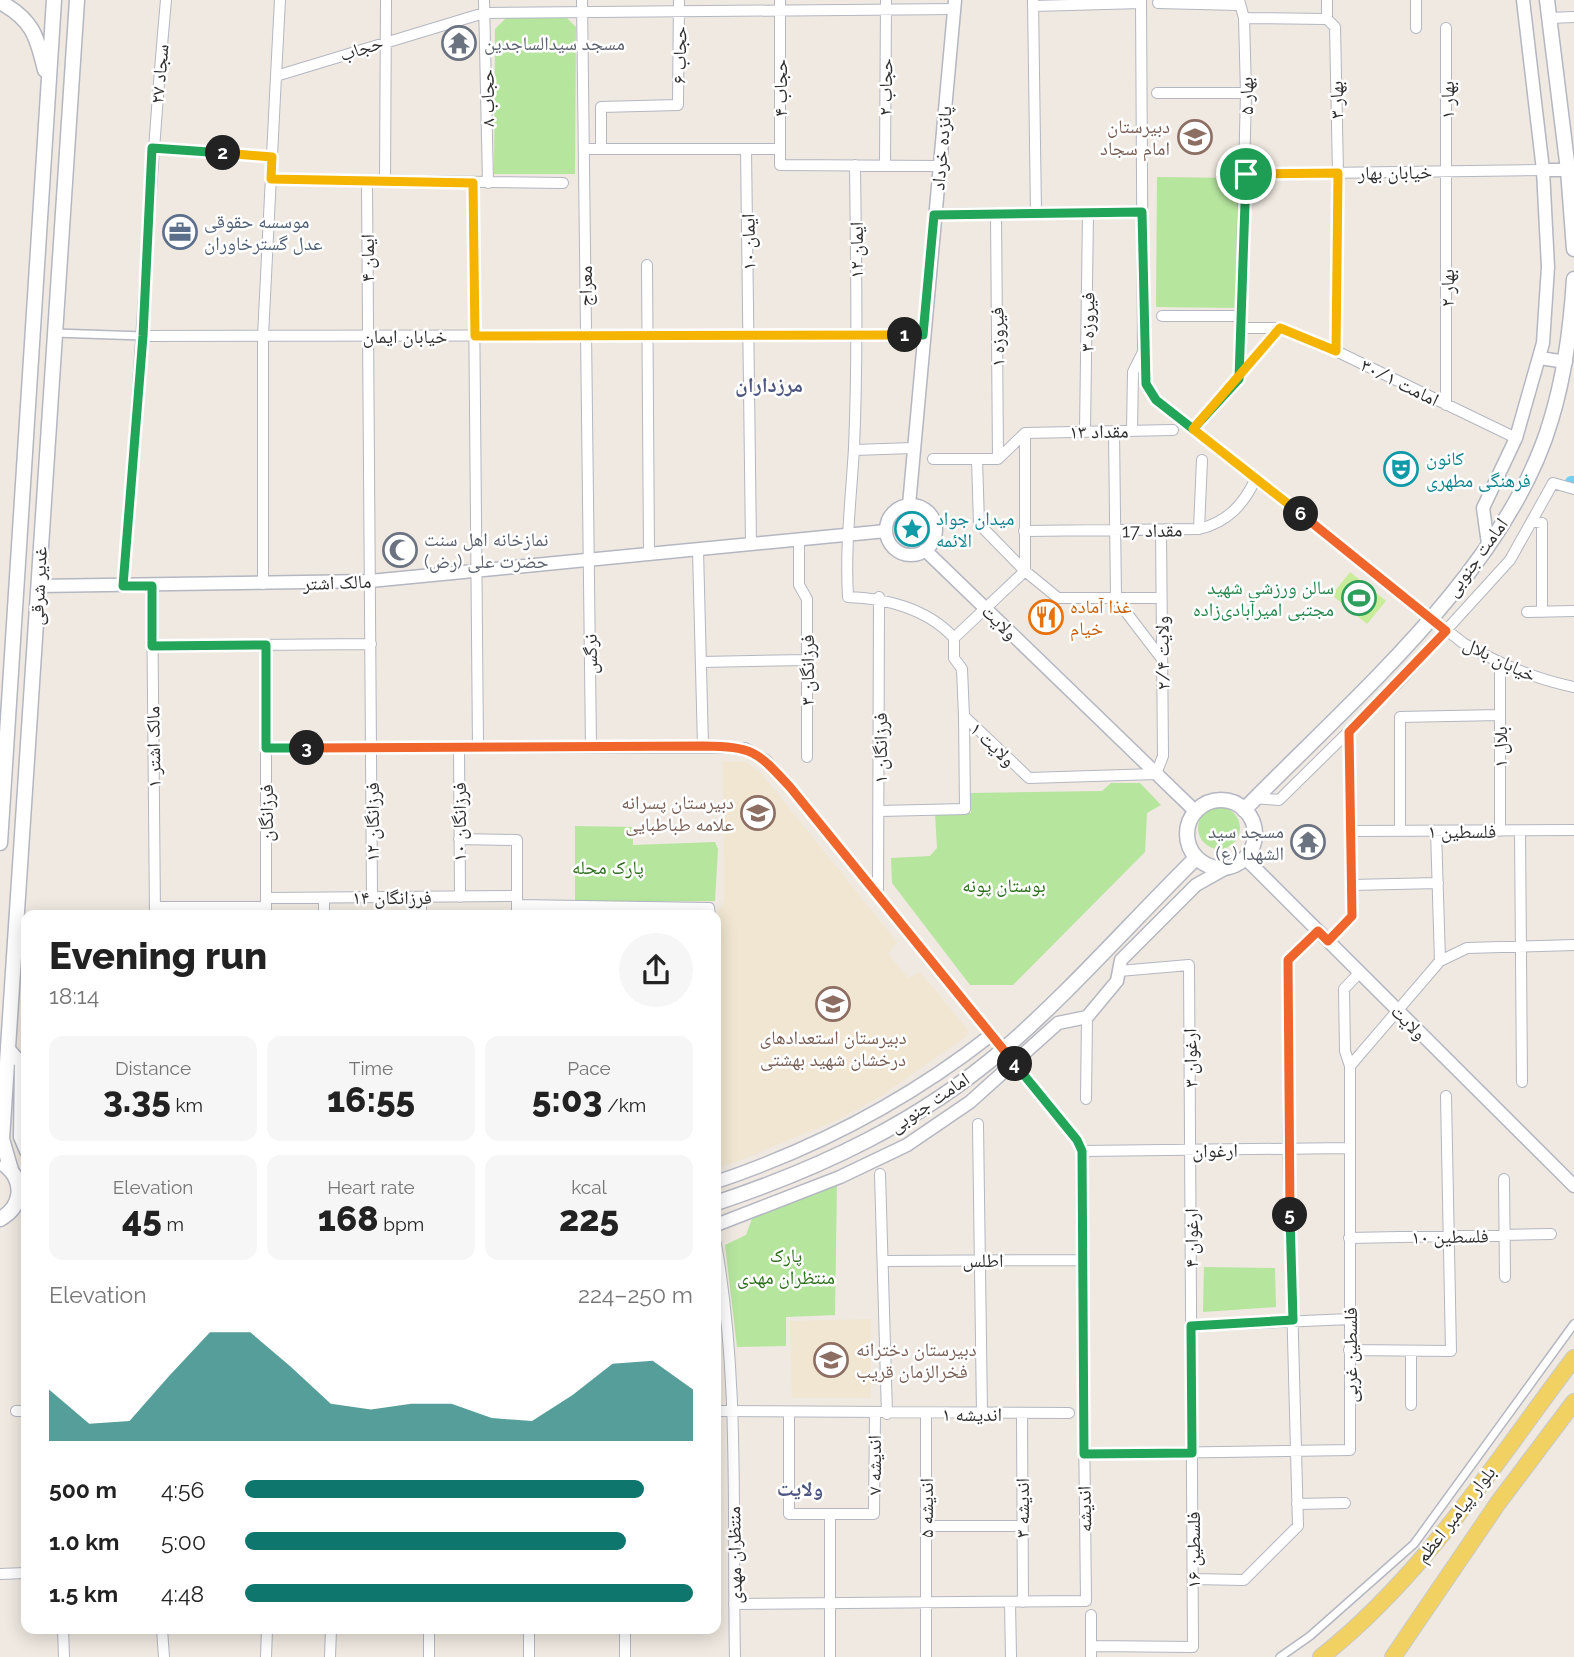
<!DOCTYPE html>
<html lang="en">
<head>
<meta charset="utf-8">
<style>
	body { margin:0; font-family:Raleway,"Noto Naskh Arabic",sans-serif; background:#f6f6f6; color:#222; height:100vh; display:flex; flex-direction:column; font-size:26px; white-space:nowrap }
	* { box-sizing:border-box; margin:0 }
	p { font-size:23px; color:#767676 }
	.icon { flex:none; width:38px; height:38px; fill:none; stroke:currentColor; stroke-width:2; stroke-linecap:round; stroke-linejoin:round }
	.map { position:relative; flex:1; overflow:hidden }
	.drawer { position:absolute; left:21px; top:910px; width:700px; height:724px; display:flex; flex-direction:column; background:#fff; border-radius:14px; box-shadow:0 4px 18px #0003 }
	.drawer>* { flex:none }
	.pin { position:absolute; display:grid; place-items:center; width:60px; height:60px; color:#fff; margin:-30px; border:4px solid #fff; border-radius:50%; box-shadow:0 2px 7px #0007 }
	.km { position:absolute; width:35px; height:35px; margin:-18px; border-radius:50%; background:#222; color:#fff; font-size:19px; line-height:35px; text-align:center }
	.round { display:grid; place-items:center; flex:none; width:74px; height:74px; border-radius:37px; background:#f6f6f6 }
	.overview { display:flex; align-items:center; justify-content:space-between; height:119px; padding:0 28px }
	h1 { font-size:38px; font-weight:800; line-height:52px }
	.figures { display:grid; grid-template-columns:repeat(3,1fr); gap:10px; height:119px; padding:7px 28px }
	.figures div { display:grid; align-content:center; border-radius:14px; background:#f6f6f6; text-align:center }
	.figures b { font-size:35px; font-weight:800 }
	.figures small { font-size:19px; font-weight:400 }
	.figures p { font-size:19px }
	.chart { height:196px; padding:14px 28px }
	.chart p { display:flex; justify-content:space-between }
	.chart svg { width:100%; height:126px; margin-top:7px; fill:#0f766e; opacity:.7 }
	ul { padding:0 28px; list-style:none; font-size:23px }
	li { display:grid; grid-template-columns:112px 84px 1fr; align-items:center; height:52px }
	li i { height:18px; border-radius:9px; background:#0f766e }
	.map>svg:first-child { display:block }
</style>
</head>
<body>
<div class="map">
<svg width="1574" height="1657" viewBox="0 0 1574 1657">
	<rect width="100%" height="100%" fill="#efe9e1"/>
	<path fill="#f0e6d1" d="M723,761L745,762L760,772L897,942L888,954L908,978L920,972L968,1030V1035L881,1096L839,1119L739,1161L716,1168V1054L721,1053L717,912L724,902Z
		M871,1319V1398H792L790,1321Z"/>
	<path fill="#b6e59e" d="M507,17L567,18L576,27L575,174H494L495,29Z
		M1157,177L1239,178L1238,308L1156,307Z
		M1111,783H1140L1161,805L1147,813L1145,852L1013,985H970L892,883L891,858L930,856L937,848L935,814L971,813V793L1102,791Z
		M1198 828a21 21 0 1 1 42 0a21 21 0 1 1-42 0Z
		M575,826L633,827V845L715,842L718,849L715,901L575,902Z
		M837,1182L835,1315L786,1317V1346L737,1347L725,1245L746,1235L753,1216Z
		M1204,1267L1275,1268L1276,1307L1203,1312Z"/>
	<path fill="#c9ec9a" d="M1350,572L1386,601L1367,624L1332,595Z"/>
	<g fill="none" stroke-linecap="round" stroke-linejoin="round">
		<path stroke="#75cff0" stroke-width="12" d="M1571,482H1574"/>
		<g stroke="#b4b7c1" stroke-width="10">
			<path id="pedestrian" d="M55,333L143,336
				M1280,1657L1310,1636L1414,1544L1574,1324"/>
		</g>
		<g stroke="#b4b7c1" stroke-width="12">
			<path id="minor" d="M484,0L488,183
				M582,0L591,747
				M780,0V165L938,166
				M1033,0L1036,214
				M1141,0L1143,352L1146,384L1156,400L1463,643C1499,664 1534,679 1574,687
				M1327,0V19
				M1416,0V28
				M1158,3L1239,5
				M1033,6L1141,3
				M1244,18L1327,19L1335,27L1338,173L1336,351
				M1549,18L1574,17
				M276,76L280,0
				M1157,93H1246
				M152,148L272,157
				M584,149H780
				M601,149V107L678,105L679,0
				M746,149L751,545
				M855,165C856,259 858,354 854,448C851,499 845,547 848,597C886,598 928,609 954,638V658L962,669L964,716
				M885,165L886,0
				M1246,174L1543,170
				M271,179L563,183
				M367,181L372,897
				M385,181L386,0
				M473,182L478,747
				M935,214L1142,212
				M996,214L998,459
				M647,265L649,555
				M1162,316H1241
				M1241,328H1280L1336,351L1516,438
				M143,336L923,335
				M1239,379L1246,93L1244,18L1239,0
				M1446,405V28
				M1193,429L1280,328
				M1085,431L1088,213
				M1114,431L1116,599L1162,659
				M1132,431L1133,372L1143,352
				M1025,433L1173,430
				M854,450L913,448
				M933,459H998L1025,433
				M977,459L979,524L1025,571L1058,598H1161
				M1533,521L1542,523V612
				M1199,529L1202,460
				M1024,531L1199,529C1228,522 1244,504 1256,478
				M799,540V585L807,599V757
				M698,550L703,746
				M1025,571V433
				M263,584V336L276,76L484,13L955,9
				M123,586C140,391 148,195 166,0
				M152,586L155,915
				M1527,612L1574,611
				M954,638L1025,571
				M266,645V748
				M152,646L371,644
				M701,662L807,660
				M459,747L460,897
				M1255,798L1279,800L1399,682L1510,560L1553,483L1574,489
				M880,811L965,809L964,716L1029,778L1156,774L1163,756L1161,530
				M1351,831L1574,830
				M1400,831V717L1500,715
				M1436,831L1440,961
				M1500,831V664
				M1520,831L1522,1082
				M459,839L517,840V915
				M1352,885L1438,883
				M421,897V915
				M878,897L879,597
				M267,898L517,896
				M324,898V915
				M517,905L709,908L710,915
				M155,907H266
				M266,915V748H745L766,760L790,787L1077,1140L1081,1151L1086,1601L734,1604
				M1328,941L1352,916L1349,732
				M1350,1066L1345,1051L1344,989L1360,972
				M1086,1099L1087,1017
				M978,1124L982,1414
				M1081,1151L1349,1148
				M880,1174L887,1414
				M1504,1179L1505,1277
				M1349,1238L1551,1234
				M716,1244C740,1380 732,1520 735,1657
				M885,1261L1082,1260
				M1191,1326L1350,1319
				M1349,1350L1451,1351L1446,1096
				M1411,1351V1405
				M16,1411H26
				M716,1411L1069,1413
				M789,1412V1514H874L875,1414
				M926,1414V1657
				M1022,1414L1023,1602
				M1084,1454L1350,1450V1066L1440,961L1467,948L1574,945
				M1297,1504L1345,1503
				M830,1514V1657
				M926,1526H1022
				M0,1574L26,1573
				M1193,1579L1244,1580L1298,1526L1288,1149V960L1318,931
				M1010,1602L1011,1657
				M1091,1615V1657
				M63,1629L64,1657
				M162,1629L164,1657
				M429,1629V1657
				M529,1629V1657
				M625,1629V1657
				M1092,1646L1193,1647L1189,965L1119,971
				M266,1657L267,1629
				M330,1657L331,1629"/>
		</g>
		<g stroke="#b4b7c1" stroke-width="15">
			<path id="tertiary" d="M1543,170H1568
				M1540,358L1566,362
				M909,505L955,0
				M886 530a25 25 0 1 1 50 0a25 25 0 1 1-50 0Z
				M1488,544L1483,508L1516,438L1543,343L1548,267L1543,170L1523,0
				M925,550L1195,811
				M38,586L370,581L886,531
				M1245,858L1574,1186
				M7,1047L21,1063L20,1137L26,1151
				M716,1182C817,1148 907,1101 991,1035
				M716,1225L840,1177L907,1145L970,1102L1058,1023L1087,1017L1117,981L1121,960L1196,885L1228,867"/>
		</g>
		<g stroke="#b4b7c1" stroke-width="17">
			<path id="secondary" d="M1547,0L1568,170L1574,249
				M0,2C32,19 37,36 45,70
				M1187 834a34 34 0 1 1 68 0a34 34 0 1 1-68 0Z
				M1244,810C1351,700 1507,570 1551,420C1565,374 1571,327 1574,279
				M0,843L54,0
				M11,1170L2,1139L77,0
				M716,1203C821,1168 919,1122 1004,1049C1072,990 1132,921 1196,858
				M0,1219C22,1207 25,1182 6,1166"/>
		</g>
		<g stroke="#c9c9c9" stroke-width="18">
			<path id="primary" d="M1321,1657C1424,1576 1496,1461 1574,1358
				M1393,1657L1498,1503L1574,1402"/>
		</g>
		<use href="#pedestrian" stroke="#fff" stroke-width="7"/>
		<use href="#minor" stroke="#fff" stroke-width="10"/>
		<use href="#tertiary" stroke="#fff" stroke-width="12"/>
		<use href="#secondary" stroke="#fff" stroke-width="14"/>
		<use href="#primary" stroke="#f2d163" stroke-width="16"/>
	</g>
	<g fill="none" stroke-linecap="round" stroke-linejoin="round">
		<g stroke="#fff" stroke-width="14">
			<path id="split-1" d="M905,335H923L934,215L1142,212L1146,384L1156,400L1193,429L1239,379L1246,174"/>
		</g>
		<g stroke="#fff" stroke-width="14">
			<path id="split-2" d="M223,153L272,157L271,179L473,183L475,336L905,335"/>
		</g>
		<g stroke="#fff" stroke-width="14">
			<path id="split-3" d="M223,153L152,148L143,336L123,586H152V646L266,645V748H307"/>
		</g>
		<g stroke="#fff" stroke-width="14">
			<path id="split-4" d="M307,748L703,746C753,747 756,750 790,787L1015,1064"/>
		</g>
		<g stroke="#fff" stroke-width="14">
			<path id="split-5" d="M1015,1064L1077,1140L1082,1151L1084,1454L1192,1453L1191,1326L1293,1320L1290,1215"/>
		</g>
		<g stroke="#fff" stroke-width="14">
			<path id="split-6" d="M1290,1215L1288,960L1318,931L1328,941L1352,916L1349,732L1446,631L1301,514"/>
		</g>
		<g stroke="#fff" stroke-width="14">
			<path id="split-7" d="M1246,174L1338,173L1336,351L1280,328L1193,429L1301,514"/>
		</g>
		<use href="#split-1" stroke="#22a559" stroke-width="9"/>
		<use href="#split-2" stroke="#f5b400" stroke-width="9"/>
		<use href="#split-3" stroke="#22a559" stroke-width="9"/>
		<use href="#split-4" stroke="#f0652b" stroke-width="9"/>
		<use href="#split-5" stroke="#22a559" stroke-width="9"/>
		<use href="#split-6" stroke="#f0652b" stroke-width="9"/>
		<use href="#split-7" stroke="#f5b400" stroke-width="9"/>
	</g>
	<defs>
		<g id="temple-ring" transform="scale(1.75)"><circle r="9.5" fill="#fff" stroke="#6b7280" stroke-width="1.5"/><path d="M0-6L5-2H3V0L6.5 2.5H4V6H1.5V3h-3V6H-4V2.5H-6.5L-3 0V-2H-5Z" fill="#6b7280"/></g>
		<g id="school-ring" transform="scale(1.75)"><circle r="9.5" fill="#fff" stroke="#8d6e63" stroke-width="1.5"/><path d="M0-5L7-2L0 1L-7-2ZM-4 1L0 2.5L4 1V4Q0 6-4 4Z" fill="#8d6e63"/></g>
		<g id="office-ring" transform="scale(1.75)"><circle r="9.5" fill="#fff" stroke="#5c6f8a" stroke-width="1.5"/><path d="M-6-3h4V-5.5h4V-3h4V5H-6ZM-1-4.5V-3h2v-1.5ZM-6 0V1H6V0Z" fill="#5c6f8a"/></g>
		<g id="theatre-ring" transform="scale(1.75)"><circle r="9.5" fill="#fff" stroke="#0f9aa8" stroke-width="1.5"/><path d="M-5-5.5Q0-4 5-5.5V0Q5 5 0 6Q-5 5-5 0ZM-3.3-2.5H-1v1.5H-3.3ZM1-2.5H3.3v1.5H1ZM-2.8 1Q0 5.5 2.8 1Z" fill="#0f9aa8"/></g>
		<g id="sight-ring" transform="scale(1.75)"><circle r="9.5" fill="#fff" stroke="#0f9aa8" stroke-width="1.5"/><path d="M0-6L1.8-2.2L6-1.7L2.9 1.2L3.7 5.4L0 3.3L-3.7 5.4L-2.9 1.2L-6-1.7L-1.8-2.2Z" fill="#0f9aa8"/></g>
		<g id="mosque-ring" transform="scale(1.75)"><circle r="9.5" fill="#fff" stroke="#6b7280" stroke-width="1.5"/><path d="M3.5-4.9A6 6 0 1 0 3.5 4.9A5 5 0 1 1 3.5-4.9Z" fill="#6b7280"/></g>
		<g id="stadium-ring" transform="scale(1.75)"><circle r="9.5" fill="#fff" stroke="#2e9e5b" stroke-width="1.5"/><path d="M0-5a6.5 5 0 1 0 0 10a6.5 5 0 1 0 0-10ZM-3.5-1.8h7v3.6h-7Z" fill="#2e9e5b"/></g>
		<g id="restaurant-ring" transform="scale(1.75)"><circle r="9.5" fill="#fff" stroke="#e8710a" stroke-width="1.5"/><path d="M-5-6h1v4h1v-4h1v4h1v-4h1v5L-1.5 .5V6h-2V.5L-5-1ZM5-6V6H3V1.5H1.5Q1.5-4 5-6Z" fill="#e8710a"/></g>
	</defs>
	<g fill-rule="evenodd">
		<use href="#temple-ring" x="459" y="43"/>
		<use href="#school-ring" x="1195" y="137"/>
		<use href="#office-ring" x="180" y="232"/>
		<use href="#theatre-ring" x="1401" y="469"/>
		<use href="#sight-ring" x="912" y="529"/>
		<use href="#mosque-ring" x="400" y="550"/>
		<use href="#stadium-ring" x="1359" y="598"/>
		<use href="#restaurant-ring" x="1046" y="617"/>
		<use href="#school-ring" x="758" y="813"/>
		<use href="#temple-ring" x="1308" y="842"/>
		<use href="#school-ring" x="833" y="1004"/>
		<use href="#school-ring" x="831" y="1360"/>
	</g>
	<g text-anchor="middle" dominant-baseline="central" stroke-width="5" stroke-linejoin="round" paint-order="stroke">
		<g font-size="19" fill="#5b616d" stroke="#fff" text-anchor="start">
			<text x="484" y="43">مسجد سیدالساجدین</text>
			<text x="424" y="539">نمازخانه اهل سنت<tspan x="424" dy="22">حضرت علی (رض)</tspan></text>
			<text x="1284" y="831" text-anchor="end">مسجد سید<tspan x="1284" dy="22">الشهدا (ع)</tspan></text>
		</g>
		<g font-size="19" fill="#2e2e2e" stroke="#fff">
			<text transform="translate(361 48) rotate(-18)">حجاب</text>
			<text transform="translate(679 55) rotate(-89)">حجاب ۶</text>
			<text transform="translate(159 74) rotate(-85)">سجاد ۲۷</text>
			<text transform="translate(885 87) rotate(-89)">حجاب ۲</text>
			<text transform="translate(780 88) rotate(-90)">حجاب ۴</text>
			<text transform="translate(1246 96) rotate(-91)">بهار ۵</text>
			<text transform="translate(487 98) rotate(-91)">حجاب ۸</text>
			<text transform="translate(1336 100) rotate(-91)">بهار ۳</text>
			<text transform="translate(1447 100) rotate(-90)">بهار ۱</text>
			<text transform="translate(941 148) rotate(-85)">پانزده خرداد</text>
			<text transform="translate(1395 172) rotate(-1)">خیابان بهار</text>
			<text transform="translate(748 242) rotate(-91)">ایمان ۱۰</text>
			<text transform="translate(856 250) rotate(-90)">ایمان ۱۲</text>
			<text transform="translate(367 258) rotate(-90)">ایمان ۴</text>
			<text transform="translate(585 286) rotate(-90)">معراج</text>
			<text transform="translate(1447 288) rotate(-90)">بهار ۲</text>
			<text transform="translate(1087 322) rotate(-89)">فیروزه ۳</text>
			<text x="405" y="336">خیابان ایمان</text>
			<text transform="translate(997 337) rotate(-91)">فیروزه ۱</text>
			<text transform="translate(1400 382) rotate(26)">امامت ۳۰/۱</text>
			<text transform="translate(1099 431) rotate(-1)">مقداد ۱۳</text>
			<text transform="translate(1152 530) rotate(-1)">مقداد 17</text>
			<text transform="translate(1476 557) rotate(-54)">امامت جنوبی</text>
			<text transform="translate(337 582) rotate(-2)">مالک اشتر</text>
			<text transform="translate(38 586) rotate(-87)">غدیر شرقی</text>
			<text transform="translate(1000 622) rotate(44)">ولایت</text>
			<text transform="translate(1162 653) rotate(-91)">ولایت ۲/۴</text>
			<text transform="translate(590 654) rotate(-91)">نرگس</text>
			<text transform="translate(1500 659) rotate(26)">خیابان بلال</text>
			<text transform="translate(807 670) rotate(-90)">فرزانگان ۳</text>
			<text transform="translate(993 744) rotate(44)">ولایت ۱</text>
			<text transform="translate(153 747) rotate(-91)">مالک اشتر ۱</text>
			<text transform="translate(1500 747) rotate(-90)">بلال ۱</text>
			<text transform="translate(880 748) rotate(-90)">فرزانگان ۱</text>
			<text transform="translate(266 813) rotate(-90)">فرزانگان</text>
			<text transform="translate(372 822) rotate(-90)">فرزانگان ۱۲</text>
			<text transform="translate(459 822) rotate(-90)">فرزانگان ۱۰</text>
			<text x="1462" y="831">فلسطین ۱</text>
			<text x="392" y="897">فرزانگان ۱۴</text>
			<text transform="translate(1409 1022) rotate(45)">ولایت</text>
			<text transform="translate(1190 1058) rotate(-91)">ارغوان ۳</text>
			<text transform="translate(929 1102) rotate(-34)">امامت جنوبی</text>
			<text transform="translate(1215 1150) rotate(-1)">ارغوان</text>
			<text transform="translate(1450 1236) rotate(-1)">فلسطین ۱۰</text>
			<text transform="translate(1191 1238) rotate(-90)">ارغوان ۴</text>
			<text x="983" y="1260">اطلس</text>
			<text transform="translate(1350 1355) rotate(-90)">فلسطین غربی</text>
			<text x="972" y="1414">اندیشه ۱</text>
			<text transform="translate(874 1465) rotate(-90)">اندیشه ۷</text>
			<text transform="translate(926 1508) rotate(-90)">اندیشه ۵</text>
			<text transform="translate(1022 1508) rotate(-90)">اندیشه ۳</text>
			<text transform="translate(1084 1509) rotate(-91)">اندیشه</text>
			<text transform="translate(1455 1514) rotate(-52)">بلوار پیامبر اعظم</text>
			<text transform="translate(1193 1550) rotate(-90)">فلسطین ۱۶</text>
			<text transform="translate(734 1555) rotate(-91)">منتظران مهدی</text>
		</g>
		<g font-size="19" fill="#785e54" stroke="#fff" text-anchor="end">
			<text x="1170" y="126">دبیرستان<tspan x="1170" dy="22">امام سجاد</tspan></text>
			<text x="734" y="802">دبیرستان پسرانه<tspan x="734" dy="22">علامه طباطبایی</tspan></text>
			<text x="833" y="1037" text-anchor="middle">دبیرستان استعدادهای<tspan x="833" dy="22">درخشان شهید بهشتی</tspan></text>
			<text x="856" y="1349" text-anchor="start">دبیرستان دخترانه<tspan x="856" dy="22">فخرالزمان قریب</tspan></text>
		</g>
		<g font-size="19" fill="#4e5e75" stroke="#fff" text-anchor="start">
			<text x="204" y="221">موسسه حقوقی<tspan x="204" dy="22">عدل گسترخاوران</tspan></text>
		</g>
		<g font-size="19" fill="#0d838f" stroke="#fff" text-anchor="start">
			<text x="1426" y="458">کانون<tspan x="1426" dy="22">فرهنگی مطهری</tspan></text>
			<text x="936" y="518">میدان جواد<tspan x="936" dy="22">الائمه</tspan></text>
		</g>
		<g font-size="19" fill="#27864d" stroke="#fff" text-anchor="end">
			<text x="1334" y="587">سالن ورزشی شهید<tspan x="1334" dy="22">مجتبی امیرآبادی‌زاده</tspan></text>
		</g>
		<g font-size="19" fill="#c56008" stroke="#fff" text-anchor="start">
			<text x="1070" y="606">غذا آماده<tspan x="1070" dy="22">خیام</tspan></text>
		</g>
		<g font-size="19" fill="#2c6e1b" stroke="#fff">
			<text x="608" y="867">پارک محله</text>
			<text x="1004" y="885">بوستان پونه</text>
			<text x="786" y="1255">پارک<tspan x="786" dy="22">منتظران مهدی</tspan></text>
		</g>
		<g font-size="21" font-weight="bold" fill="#4d5680" stroke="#fff">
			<text x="769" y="384">مرزداران</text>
			<text x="800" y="1488">ولایت</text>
		</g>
	</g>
</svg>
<div class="pin" style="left:1246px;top:174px;background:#1e9e55"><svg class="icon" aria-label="arrive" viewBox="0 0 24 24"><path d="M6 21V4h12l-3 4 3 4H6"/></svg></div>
<b class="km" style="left:905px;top:335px">1</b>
<b class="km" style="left:223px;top:153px">2</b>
<b class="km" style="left:307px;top:748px">3</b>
<b class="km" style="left:1015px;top:1064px">4</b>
<b class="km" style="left:1290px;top:1215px">5</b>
<b class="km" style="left:1301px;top:514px">6</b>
<section class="drawer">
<div class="overview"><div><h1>Evening run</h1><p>18:14</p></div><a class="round"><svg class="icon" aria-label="share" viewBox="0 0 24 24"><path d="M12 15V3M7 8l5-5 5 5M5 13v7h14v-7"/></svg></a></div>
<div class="figures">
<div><p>Distance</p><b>3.35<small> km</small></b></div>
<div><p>Time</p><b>16:55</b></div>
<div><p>Pace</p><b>5:03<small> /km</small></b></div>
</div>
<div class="figures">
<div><p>Elevation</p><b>45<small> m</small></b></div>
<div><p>Heart rate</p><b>168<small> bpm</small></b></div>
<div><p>kcal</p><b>225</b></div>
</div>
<div class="chart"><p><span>Elevation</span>224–250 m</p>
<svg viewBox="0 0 160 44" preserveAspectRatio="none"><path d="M0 44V26L10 38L20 37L30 21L40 6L50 6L60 18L70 31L80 33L90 31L100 31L110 36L120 37L130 28L140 17L150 16L160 26V44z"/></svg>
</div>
<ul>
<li><b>500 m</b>4:56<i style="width:89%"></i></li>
<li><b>1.0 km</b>5:00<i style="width:85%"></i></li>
<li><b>1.5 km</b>4:48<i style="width:100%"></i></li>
</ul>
</section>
</div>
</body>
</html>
